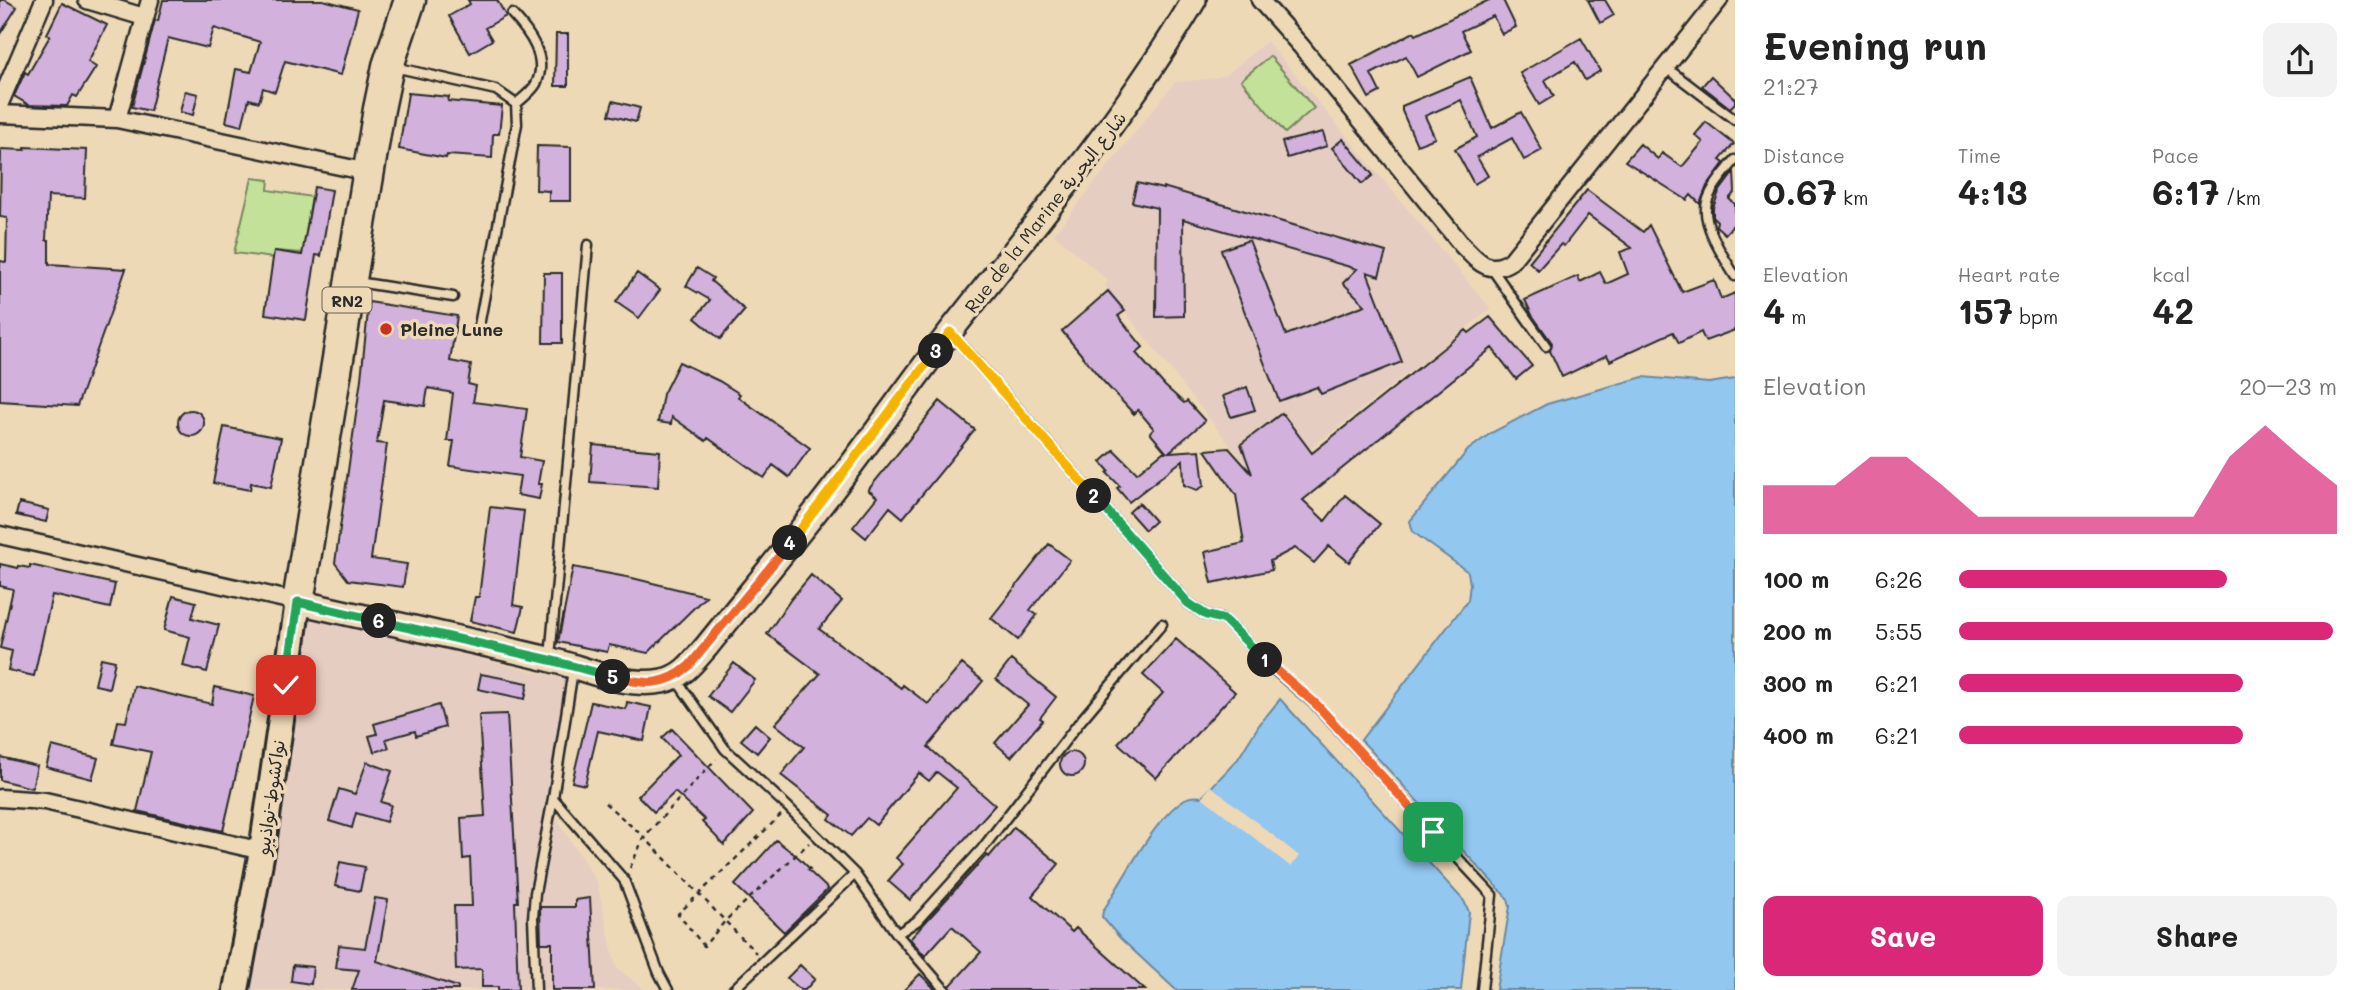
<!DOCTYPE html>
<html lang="en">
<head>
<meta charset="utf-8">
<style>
	body { margin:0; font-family:Mali,"Playpen Sans Arabic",sans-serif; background:#f2f2f2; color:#222; height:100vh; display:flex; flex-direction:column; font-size:26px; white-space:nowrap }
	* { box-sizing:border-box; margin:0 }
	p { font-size:23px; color:#767676 }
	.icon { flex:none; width:38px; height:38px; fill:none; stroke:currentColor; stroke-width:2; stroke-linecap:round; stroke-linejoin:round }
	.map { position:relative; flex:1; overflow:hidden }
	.side { display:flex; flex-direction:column; background:#fff; width:630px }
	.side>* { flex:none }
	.pin { position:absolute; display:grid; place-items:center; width:60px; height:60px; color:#fff; margin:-30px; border-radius:14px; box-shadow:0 4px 10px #0006 }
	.km { position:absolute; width:35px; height:35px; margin:-18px; border-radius:50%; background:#222; color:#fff; font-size:19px; line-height:35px; text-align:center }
	.round { display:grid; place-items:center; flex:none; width:74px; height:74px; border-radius:14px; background:#f2f2f2 }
	.summary { display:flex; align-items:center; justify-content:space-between; height:119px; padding:0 28px }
	h1 { font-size:38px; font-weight:800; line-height:52px }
	.stats { display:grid; grid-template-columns:repeat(3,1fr); gap:10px; height:119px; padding:7px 28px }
	.stats div { display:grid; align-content:center }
	.stats b { font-size:35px; font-weight:800 }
	.stats small { font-size:19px; font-weight:400 }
	.stats p { font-size:19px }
	.chart { height:196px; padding:14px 28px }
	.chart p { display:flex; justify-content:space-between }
	.chart svg { width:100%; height:126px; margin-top:7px; fill:#db2777; opacity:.7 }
	.cta { display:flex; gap:14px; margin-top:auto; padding:14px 28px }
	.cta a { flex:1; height:80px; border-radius:14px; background:#db2777; color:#fff; font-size:28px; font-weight:800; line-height:80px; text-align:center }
	.cta a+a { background:#f2f2f2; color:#222 }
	ul { padding:0 28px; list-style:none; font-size:23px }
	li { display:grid; grid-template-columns:112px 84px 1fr; align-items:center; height:52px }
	li i { height:18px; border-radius:9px; background:#db2777 }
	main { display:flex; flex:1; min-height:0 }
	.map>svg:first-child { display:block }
</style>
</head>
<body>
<main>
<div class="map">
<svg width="1735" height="990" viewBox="0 0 1735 990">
	<rect width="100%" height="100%" fill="#eed9b7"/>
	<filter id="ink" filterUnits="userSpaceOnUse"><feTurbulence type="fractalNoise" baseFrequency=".0143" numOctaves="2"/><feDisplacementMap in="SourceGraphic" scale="14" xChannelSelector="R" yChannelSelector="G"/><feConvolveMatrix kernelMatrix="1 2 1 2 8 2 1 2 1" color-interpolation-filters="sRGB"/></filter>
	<g filter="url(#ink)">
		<path fill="#e6cdc2" d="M1267,41L1491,309L1262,486L1108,290L1105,286L1108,281L1054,234L1175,82L1208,79L1226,75Z
			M305,616L569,680L546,802L597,882L616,967L645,990H242Z"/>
		<path fill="#c3e198" stroke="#778662" stroke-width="2" d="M1270,56L1314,108L1285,133L1241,80Z
			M252,178L269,180L268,190L312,197L303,253L274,251L273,258L234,253Z"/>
		<path fill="#92c7f0" stroke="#6989a1" stroke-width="2" d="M1643,377L1709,383L1735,379V990H1496L1510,906L1508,899L1361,740L1468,600L1470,584L1468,572L1413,532L1410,521L1468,450L1491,433L1547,404Z
			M1280,699L1464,901L1469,912L1461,990H1176L1120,938L1102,917L1103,911C1123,880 1153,821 1182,801C1188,796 1195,796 1202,797L1238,759L1259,725Z"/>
		<path fill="#eed9b7" d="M1211,786L1299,856L1291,867L1202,797Z"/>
		<path fill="#d2b1dc" stroke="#2b2b2b" stroke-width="2" d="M0,0H5L17,7L0,34Z
			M163,0H323L358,9L341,75L285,61L275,92L263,88L259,102L249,99L242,126L226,122L236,69L251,72L260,42L214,28L208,48L168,38L150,111L132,107L155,20L158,21Z
			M468,0H497L506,16L485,28L492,40L470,53L449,16L470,4Z
			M1489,0H1503L1516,27L1502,34L1493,16L1461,31L1471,50L1417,77L1406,56L1371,74L1380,92L1369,98L1351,65L1414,32L1416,35Z
			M1588,0H1605L1614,15L1600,23Z
			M62,3L107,25L88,62L96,67L77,97L73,95L67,106L29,105L14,96L25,72L28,74L50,36L47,34Z
			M556,34H568V86H555Z
			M1581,38L1600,71L1585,80L1575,62L1545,80L1554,96L1539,105L1520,73Z
			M1711,76L1735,99V103L1730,108L1702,86Z
			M1470,77L1492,128L1521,112L1542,150L1524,160L1512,138L1477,157L1488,176L1474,184L1455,149L1477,137L1461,100L1425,116L1435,138L1417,145L1402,111V106Z
			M185,91L198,94L193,115L180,112Z
			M408,93L449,97L448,101L502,106L499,134H493L492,158L447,155L446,158L399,149Z
			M613,101L640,108L636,122L609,115Z
			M1706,122L1734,144L1720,160L1724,163L1707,186L1700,204L1691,195L1687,200L1625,161L1640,144L1658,159L1662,153L1682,167L1703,142L1695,135Z
			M1323,132L1327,146L1287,158L1282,142Z
			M1343,139L1373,175L1362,184L1332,148Z
			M537,146L571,147V201H549V191L536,190Z
			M25,147L87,150L85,198L48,196L46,240H49V264L126,269L77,406L0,401V261L6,262L7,218L0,217L1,149L25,150Z
			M1734,172L1735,192L1729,199L1735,204V223L1725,234L1716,226L1717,221L1713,217V208L1719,192Z
			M1137,183L1163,189V187L1386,252L1379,276L1367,272L1402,362L1321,394L1317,387L1279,401L1221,250L1249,240L1286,335L1365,305L1343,283L1357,269L1183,219L1184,316L1156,317L1157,208L1132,202Z
			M314,187L332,190L321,256L316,255L306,320L265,314L274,251L302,255Z
			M1587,190L1643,232L1649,225L1682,292L1714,280L1721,299L1735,293V330L1705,341L1701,332L1679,343L1673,332L1610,361L1607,355L1562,377L1550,351L1552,343L1532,315L1525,300L1578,276L1580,282L1600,272L1606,284L1628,274L1620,252L1632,248L1588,215L1564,246L1561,244L1538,270L1529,262Z
			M697,268L713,278L711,281L745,310L720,339L695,318L710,300L686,286Z
			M544,273H562V343H543Z
			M637,273L660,290L639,318L616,302Z
			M1108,291L1125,311L1118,316L1143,347L1136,353L1165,386L1184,403L1187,401L1205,421L1169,452L1200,450L1204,486L1197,490L1184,485L1183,460L1129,502L1117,488L1120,486L1107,473L1109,471L1101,462L1114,450L1137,473L1163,452H1166L1150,433L1154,429L1138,410L1134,414L1102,380L1062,331Z
			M369,302L457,316L450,361L471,365L468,384L476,386L473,402L527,409L520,457L542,461L538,484H542L539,499L517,495L520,476L450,466L454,441H447L453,393L428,388L425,406L384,400L377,443L387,444L371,559L407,564L403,587L348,580L335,563L361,379Z
			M1490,317L1532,366L1516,379L1492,348L1303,500L1325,521L1345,495L1380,524L1349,562L1329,546L1314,563L1295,548L1270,561L1272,570L1212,583L1205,552L1244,543L1236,495L1205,450L1229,448L1252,474L1241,444L1282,413L1312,453L1466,330L1469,333Z
			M679,362L719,381L740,394L738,397L810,448L789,477L773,465L764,478L708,438L706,441L672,417L671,424L658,422L663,394Z
			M1247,387L1255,410L1231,417L1223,396Z
			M940,401L975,430L903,518L890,507L866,538L853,527L877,497L868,490Z
			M178 423a13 13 0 1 1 26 0a13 13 0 1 1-26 0Z
			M224,427L281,438L271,487L251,483L250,490L213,483Z
			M593,445L660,451L658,487L590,482Z
			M19,503L49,510L46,522L16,515Z
			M1139,503L1155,521L1145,530L1129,512Z
			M490,507L524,511L513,605L523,607L517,632L470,621L475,597H479Z
			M1049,544L1070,560L1030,610L1037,615L1018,640L991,618Z
			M0,564L18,568V566L30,568V565L115,584L110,608L52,595L34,676L8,670L12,651L0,648L13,589L0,586Z
			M573,567L632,578L706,596L648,653L609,645L607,652L558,642Z
			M811,575L842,601L819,629L901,688L903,685L928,704L962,664L983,681L928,747L995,805L910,900L888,881L903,864L896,858L957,788L937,772L929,781L919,773L876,825L867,818L851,836L829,819L832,815L781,775L804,747L775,724L820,674L767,634L791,599Z
			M173,596L196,602L192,618L219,625L207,672L183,666L190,637L164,630Z
			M1176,639L1235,692L1156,778L1118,743L1163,693L1143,675Z
			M101,658L115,661L109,688L95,685Z
			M1011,660L1056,697L1040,718L1043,720L1011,757L995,743L1028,705L996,679Z
			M734,663L755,680L730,712L708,696Z
			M481,674L528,683L525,699L478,689Z
			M134,686L212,704L215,687L254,696L223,831L137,811L151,752L113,744L118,721L126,722Z
			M591,702L626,709L627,702L651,707L644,741L598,731L585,785L572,782Z
			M439,705L445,727L416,736L415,731L386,739L389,748L374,752L369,736L377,734L374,724Z
			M507,714L518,902H515L518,990H498V987H482V969L456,970L454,906H472L470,858L463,859L461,818L485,816L479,715Z
			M755,724L770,737L757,753L741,740Z
			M672,729L753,813L724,845L702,822L705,820L675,792L654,812L638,796L678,755L662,738Z
			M52,746L98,758L92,779L46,767Z
			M1060 764a12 12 0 1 1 24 0a12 12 0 1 1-24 0Z
			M0,757L37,766L32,788L0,780Z
			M367,762L392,771L381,802L391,805L386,822L356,813L352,828L329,821L339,789L355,794Z
			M1014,827L1059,864L1032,896L1072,932L1076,928L1145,990H951L950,986L981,952L952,926L925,956L910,939L987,855L989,857Z
			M776,840L799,858L810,869L808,870L828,889L784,932L735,885Z
			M340,862L365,867L360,891L335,886Z
			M375,898L388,900L377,961L458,987V990H352L359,970L336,968L339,945L365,948Z
			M590,898L595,990H552V943H541L540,907H575V900Z
			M293,965L313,967L311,984L291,981Z
			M800,965L815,979L805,990H801L787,978Z
			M920,974L936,990H904Z"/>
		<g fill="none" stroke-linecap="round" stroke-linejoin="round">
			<g stroke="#2b2b2b" stroke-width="13">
				<path id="lane" d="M512,14C529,32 549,58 536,84C532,91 523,98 516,104
					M1664,66L1735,120
					M394,67L496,90L516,104L517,124L478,331
					M1735,160C1725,173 1707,191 1706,208C1704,228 1725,259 1735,276
					M1492,269L1546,346
					M357,282L453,297
					M951,333L1188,603L1206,615L1225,620L1276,671L1316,705L1492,895L1482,990
					M550,657L588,245
					M675,678L725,749L788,807L855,874L897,934L917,921L982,849L1078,724L1162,624
					M553,798L624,880L659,973L668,990
					M897,934L945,990
					M536,990L533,918L535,893L553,798L573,670
					M733,990L855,874"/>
			</g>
			<g stroke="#2b2b2b" stroke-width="21">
				<path id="street" d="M87,0L144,17
					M1260,0L1301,46L1462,245C1478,261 1488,276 1511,261L1719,0
					M0,103L44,0
					M0,114L117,119L368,172
					M117,119L150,0
					M0,535L298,602
					M0,798L45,801L262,851"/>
			</g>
			<g stroke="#2b2b2b" stroke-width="28">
				<path id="secondary" d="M298,602C381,621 465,639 548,659C584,668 624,688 662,681C683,677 694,661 707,646C748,595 790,545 830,493C871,440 909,385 950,332C1035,224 1124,119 1194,0"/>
			</g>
			<g stroke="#2b2b2b" stroke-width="30">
				<path id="primary" d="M236,990L262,851L298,602"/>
			</g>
			<g stroke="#2b2b2b" stroke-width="35">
				<path id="highway" d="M298,602L379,109L388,66L410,0"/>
			</g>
			<path stroke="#2b2b2b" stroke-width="2.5" stroke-dasharray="5 5" stroke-linecap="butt" d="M605,803L644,837L756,953
				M781,815L678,914L704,946L726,920L809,843
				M630,868L644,837L716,759"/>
			<use href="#lane" stroke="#eed9b7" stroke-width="8"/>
			<use href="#street" stroke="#eed9b7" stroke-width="16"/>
			<use href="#secondary" stroke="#eed9b7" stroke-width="23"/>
			<use href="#primary" stroke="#eed9b7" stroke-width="24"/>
			<use href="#highway" stroke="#eed9b7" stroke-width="30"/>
		</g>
	</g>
	<g fill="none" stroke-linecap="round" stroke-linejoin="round" filter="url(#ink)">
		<g stroke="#fff" stroke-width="14">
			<path id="split-1" d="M1265,660L1317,705L1433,832"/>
		</g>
		<g stroke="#fff" stroke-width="14">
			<path id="split-2" d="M1094,496L1188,603L1206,615L1225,620L1265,660"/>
		</g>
		<g stroke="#fff" stroke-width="14">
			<path id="split-3" d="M936,351L950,332L1094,496"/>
		</g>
		<g stroke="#fff" stroke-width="14">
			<path id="split-4" d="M790,543L936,351"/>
		</g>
		<g stroke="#fff" stroke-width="14">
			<path id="split-5" d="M613,677C644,684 664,688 689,666L790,543"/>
		</g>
		<g stroke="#fff" stroke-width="14">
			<path id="split-6" d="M379,621L550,660L613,677"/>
		</g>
		<g stroke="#fff" stroke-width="14">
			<path id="split-7" d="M286,685L298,602L379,621"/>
		</g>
		<use href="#split-1" stroke="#f0652b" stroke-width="9"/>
		<use href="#split-2" stroke="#22a559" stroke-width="9"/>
		<use href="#split-3" stroke="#f5b400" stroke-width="9"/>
		<use href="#split-4" stroke="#f5b400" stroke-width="9"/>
		<use href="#split-5" stroke="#f0652b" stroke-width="9"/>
		<use href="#split-6" stroke="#22a559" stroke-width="9"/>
		<use href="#split-7" stroke="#22a559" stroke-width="9"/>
	</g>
	<circle fill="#c8321e" stroke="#eed9b7" stroke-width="2.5" cx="386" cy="329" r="7"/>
	<g text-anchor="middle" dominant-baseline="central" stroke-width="7" stroke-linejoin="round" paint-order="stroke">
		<rect fill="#eed9b7" stroke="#665f55" stroke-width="2" x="322.5" y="287.5" width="49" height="25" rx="5"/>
		<g font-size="16" font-weight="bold" fill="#2b2b2b">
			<text x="347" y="300">RN2</text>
		</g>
		<g font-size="18" fill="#2b2b2b" stroke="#eed9b7">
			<text transform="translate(1045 212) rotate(-52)">Rue de la Marine شارع البحرية</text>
			<text transform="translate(270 797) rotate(-82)">نواكشوط-نواذيبو</text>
		</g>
		<g font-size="18" font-weight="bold" fill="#2b2b2b" stroke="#eed9b7" text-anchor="start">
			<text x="400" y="329">Pleine Lune</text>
		</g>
	</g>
</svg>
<div class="pin" style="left:1433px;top:832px;background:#1e9e55"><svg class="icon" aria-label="arrive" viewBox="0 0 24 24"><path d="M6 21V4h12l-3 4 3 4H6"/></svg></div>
<div class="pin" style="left:286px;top:685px;background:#d93025"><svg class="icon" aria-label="check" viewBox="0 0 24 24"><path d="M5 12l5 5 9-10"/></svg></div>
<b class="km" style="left:1265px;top:660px">1</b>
<b class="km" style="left:1094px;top:496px">2</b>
<b class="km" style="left:936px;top:351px">3</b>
<b class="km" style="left:790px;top:543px">4</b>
<b class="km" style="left:613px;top:677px">5</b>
<b class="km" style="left:379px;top:621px">6</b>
</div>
<section class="side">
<div class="summary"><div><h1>Evening run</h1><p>21:27</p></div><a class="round"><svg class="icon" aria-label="share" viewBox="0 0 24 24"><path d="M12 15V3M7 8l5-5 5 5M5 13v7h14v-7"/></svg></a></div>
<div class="stats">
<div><p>Distance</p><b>0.67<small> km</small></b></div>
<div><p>Time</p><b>4:13</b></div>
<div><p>Pace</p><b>6:17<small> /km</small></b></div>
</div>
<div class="stats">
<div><p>Elevation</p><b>4<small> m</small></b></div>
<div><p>Heart rate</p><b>157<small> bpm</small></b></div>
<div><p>kcal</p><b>42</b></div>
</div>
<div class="chart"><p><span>Elevation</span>20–23 m</p>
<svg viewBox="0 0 160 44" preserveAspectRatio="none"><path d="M0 44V27L10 27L20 27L30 17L40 17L50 27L60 38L70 38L80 38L90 38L100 38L110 38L120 38L130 17L140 6L150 17L160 27V44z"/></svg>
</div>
<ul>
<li><b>100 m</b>6:26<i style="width:71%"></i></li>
<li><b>200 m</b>5:55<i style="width:99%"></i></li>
<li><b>300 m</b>6:21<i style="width:75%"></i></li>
<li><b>400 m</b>6:21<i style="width:75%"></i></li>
</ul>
<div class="cta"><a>Save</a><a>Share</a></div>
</section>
</main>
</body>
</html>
